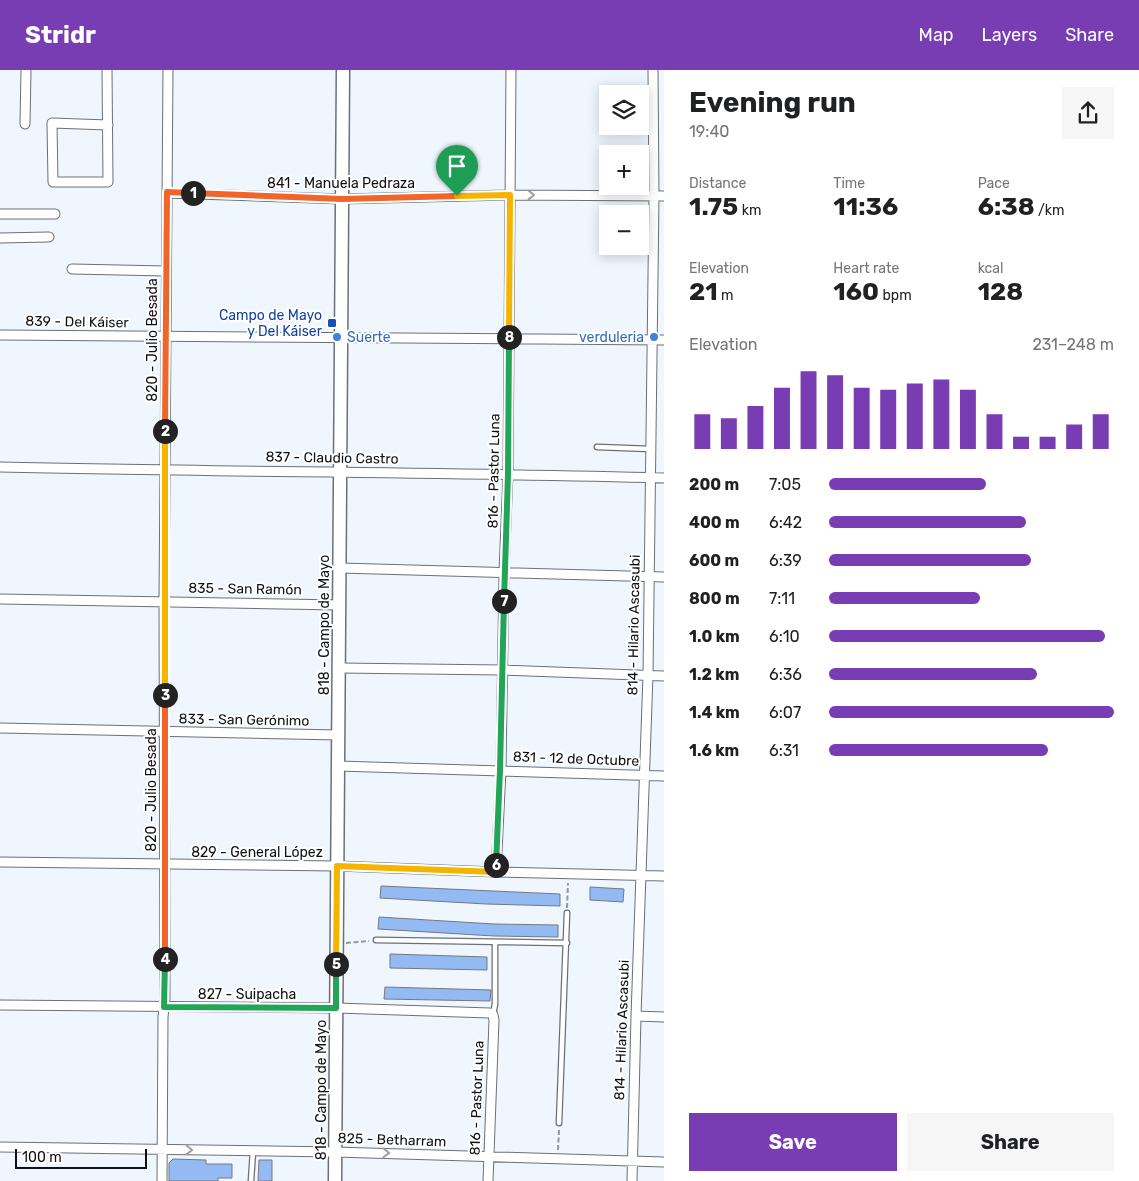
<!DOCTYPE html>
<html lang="en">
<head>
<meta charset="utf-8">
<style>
	body { margin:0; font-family:Rubik,sans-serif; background:#f6f6f6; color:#202124; height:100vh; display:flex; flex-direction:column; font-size:19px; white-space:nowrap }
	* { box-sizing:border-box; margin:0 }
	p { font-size:16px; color:#757577 }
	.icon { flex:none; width:28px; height:28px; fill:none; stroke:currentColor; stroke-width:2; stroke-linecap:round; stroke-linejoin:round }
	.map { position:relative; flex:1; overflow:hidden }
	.side { display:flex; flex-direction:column; background:#fff; width:475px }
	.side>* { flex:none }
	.fabs { position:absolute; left:599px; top:15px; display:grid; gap:10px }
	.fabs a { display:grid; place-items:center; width:50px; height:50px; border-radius:0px; background:#fff; box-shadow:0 2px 12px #0003; font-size:25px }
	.scale { position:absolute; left:15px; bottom:12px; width:132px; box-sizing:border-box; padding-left:5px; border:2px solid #0e1013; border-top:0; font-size:14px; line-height:18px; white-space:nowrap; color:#0e1013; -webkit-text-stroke:4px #fff; paint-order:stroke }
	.pin { position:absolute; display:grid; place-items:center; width:42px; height:42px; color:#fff; margin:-51px -21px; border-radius:50% 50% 50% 0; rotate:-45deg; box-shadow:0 0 5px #0007 }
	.pin .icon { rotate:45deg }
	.km { position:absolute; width:25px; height:25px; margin:-12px; border-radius:50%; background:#222; color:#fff; font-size:14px; line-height:25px; text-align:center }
	.round { display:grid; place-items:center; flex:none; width:52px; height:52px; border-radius:0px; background:#f6f6f6 }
	.summary { display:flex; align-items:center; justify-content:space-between; height:85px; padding:0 25px }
	h1 { font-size:28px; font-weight:700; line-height:38px }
	.stats { display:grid; grid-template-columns:repeat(3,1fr); gap:8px; height:85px; padding:5px 25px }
	.stats div { display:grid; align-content:center }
	.stats b { font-size:25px; font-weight:700 }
	.stats small { font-size:14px; font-weight:400 }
	.stats p { font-size:14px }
	.chart { height:140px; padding:10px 25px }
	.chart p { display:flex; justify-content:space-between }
	.chart svg { width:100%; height:90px; margin-top:5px; stroke:#793db3; stroke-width:6 }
	.action { display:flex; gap:10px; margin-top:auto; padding:10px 25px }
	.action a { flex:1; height:58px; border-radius:0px; background:#793db3; color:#fff; font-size:20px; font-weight:700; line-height:58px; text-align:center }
	.action a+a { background:#f6f6f6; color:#202124 }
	ul { padding:0 25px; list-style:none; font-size:16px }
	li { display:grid; grid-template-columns:80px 60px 1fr; align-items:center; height:38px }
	li i { height:12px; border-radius:6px; background:#793db3 }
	header { display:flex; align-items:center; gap:30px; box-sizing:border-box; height:70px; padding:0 25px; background:#793db3; color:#fff }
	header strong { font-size:24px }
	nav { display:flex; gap:28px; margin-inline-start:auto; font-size:18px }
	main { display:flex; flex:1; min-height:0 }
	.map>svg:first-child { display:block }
</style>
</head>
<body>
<header>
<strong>Stridr</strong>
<nav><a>Map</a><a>Layers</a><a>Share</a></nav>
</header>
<main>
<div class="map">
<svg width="664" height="1111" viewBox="0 0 664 1111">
	<rect width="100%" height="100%" fill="#f0f6fe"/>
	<path fill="#93baf2" stroke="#747980" d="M381,816L560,824V836L486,834L380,828Z
		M590,817L624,819L623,832L590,830Z
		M379,847L494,854L558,855V867L494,866L378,859Z
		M390,884L487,887V900L390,898Z
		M385,917L491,920L490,931L384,929Z
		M173,1089L206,1090V1094H232V1108H218V1111H169V1093Z
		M259,1090H272V1111H258Z"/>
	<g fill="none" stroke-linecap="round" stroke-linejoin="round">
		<g stroke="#6b7077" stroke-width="7">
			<path id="lane" d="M597,377L651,379
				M376,870L567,873
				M493,945L495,934V873
				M559,1053L567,843
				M251,1111L253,1081"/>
		</g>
		<g stroke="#6b7077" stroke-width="11">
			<path id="street" d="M107,0L108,112H53L52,53L108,55
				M25,54L26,0
				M167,123L342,129L509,125L664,126
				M0,144H55
				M0,168L49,167
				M72,199L166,201
				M0,265L664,270
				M0,397C221,402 443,402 664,408
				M340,498L664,507
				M0,529L340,535
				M340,598L502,600L664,606
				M0,658L338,665
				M338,696L664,706
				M0,792L337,796L496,802L664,806
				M496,802L501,700L504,502L508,404L511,0
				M0,935L336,938L490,943L493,945L494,950L488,1111
				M636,946L664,947
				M0,1077L335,1082L664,1092
				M162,1111L163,947L165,928L164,531L168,0
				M632,1111L636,946L648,605L654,126L653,0"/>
		</g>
		<g stroke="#6b7077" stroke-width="15">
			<path id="secondary" d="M335,1111L343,0"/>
		</g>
		<path stroke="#94989e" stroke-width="2" stroke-dasharray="5 2.5" stroke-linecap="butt" d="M567,838L568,813
			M346,873L369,871
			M558,1080L559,1060"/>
		<use href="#lane" stroke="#fff" stroke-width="4.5"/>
		<use href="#street" stroke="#fff" stroke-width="9"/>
		<use href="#secondary" stroke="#fff" stroke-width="12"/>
	</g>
	<defs><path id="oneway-chevron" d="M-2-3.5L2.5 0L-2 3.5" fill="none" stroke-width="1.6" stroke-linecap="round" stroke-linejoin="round" transform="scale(1.25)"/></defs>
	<g stroke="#9f9fa1">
		<use href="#oneway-chevron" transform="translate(531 125)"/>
		<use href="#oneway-chevron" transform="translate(189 1080) rotate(1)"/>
		<use href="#oneway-chevron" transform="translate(386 1083) rotate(2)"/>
	</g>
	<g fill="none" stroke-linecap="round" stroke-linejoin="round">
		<g stroke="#fff" stroke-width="10">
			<path id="split-1" d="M193,123L342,129L457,126"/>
		</g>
		<g stroke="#fff" stroke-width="10">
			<path id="split-2" d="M165,361L167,122L193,123"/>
		</g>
		<g stroke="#fff" stroke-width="10">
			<path id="split-3" d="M165,625V361"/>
		</g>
		<g stroke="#fff" stroke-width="10">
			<path id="split-4" d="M165,889V625"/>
		</g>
		<g stroke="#fff" stroke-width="10">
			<path id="split-5" d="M165,889L164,937L336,938V894"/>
		</g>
		<g stroke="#fff" stroke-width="10">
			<path id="split-6" d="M336,894L337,796L496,802V795"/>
		</g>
		<g stroke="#fff" stroke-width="10">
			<path id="split-7" d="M496,795L500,700L504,531"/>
		</g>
		<g stroke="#fff" stroke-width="10">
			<path id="split-8" d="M504,531L508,404L509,267"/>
		</g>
		<g stroke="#fff" stroke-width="10">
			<path id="split-9" d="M457,126L510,125L509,267"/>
		</g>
		<use href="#split-1" stroke="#f0652b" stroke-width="6"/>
		<use href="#split-2" stroke="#f0652b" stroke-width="6"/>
		<use href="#split-3" stroke="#f5b400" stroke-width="6"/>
		<use href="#split-4" stroke="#f0652b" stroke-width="6"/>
		<use href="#split-5" stroke="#22a559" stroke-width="6"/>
		<use href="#split-6" stroke="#f5b400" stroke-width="6"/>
		<use href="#split-7" stroke="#22a559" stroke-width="6"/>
		<use href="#split-8" stroke="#22a559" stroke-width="6"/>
		<use href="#split-9" stroke="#f5b400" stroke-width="6"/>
	</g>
	<rect fill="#1a4fb4" stroke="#fff" stroke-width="2" x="327" y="248" width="10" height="10" rx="2.5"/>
	<g fill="#3f7fe0" stroke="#fff" stroke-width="2">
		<circle cx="337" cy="267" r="5"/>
		<circle cx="654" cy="267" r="5"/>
	</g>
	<g text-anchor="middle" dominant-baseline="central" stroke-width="4" stroke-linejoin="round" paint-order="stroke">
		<g font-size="14" fill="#0e1013" stroke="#fff">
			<text x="341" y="113">841 - Manuela Pedraza</text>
			<text transform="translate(77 252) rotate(1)">839 - Del Káiser</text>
			<text transform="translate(152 270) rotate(-90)">820 - Julio Besada</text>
			<text transform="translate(332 388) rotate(1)">837 - Claudio Castro</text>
			<text transform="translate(494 401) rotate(-89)">816 - Pastor Luna</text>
			<text transform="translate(245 519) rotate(1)">835 - San Ramón</text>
			<text transform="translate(324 555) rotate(-90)">818 - Campo de Mayo</text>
			<text transform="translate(634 555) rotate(-89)">814 - Hilario Ascasubi</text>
			<text transform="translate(244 650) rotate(1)">833 - San Gerónimo</text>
			<text transform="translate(576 689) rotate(2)">831 - 12 de Octubre</text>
			<text transform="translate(151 720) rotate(-90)">820 - Julio Besada</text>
			<text x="257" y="782">829 - General López</text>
			<text x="247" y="924">827 - Suipacha</text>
			<text transform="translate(622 960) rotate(-88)">814 - Hilario Ascasubi</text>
			<text transform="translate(321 1020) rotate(-90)">818 - Campo de Mayo</text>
			<text transform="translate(477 1028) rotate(-88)">816 - Pastor Luna</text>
			<text transform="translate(392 1070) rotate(2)">825 - Betharram</text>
		</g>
		<g font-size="14" fill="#164399" stroke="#fff" text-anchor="end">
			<text x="322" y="245">Campo de Mayo<tspan x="322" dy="16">y Del Káiser</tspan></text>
		</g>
		<g font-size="14" fill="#366cbe" stroke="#fff" text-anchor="start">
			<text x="347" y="267">Suerte</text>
			<text x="644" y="267" text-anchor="end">verduleria</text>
		</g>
	</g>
</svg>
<div class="fabs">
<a><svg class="icon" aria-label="layers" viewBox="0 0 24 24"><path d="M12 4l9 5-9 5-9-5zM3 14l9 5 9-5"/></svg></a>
<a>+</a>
<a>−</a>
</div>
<div class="scale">100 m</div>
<div class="pin" style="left:457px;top:126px;background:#1e9e55"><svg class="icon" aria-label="arrive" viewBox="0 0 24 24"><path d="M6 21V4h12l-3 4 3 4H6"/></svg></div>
<b class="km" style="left:193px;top:123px">1</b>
<b class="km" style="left:165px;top:361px">2</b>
<b class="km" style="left:165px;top:625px">3</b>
<b class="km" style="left:165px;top:889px">4</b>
<b class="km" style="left:336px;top:894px">5</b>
<b class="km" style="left:496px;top:795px">6</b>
<b class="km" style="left:504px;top:531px">7</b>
<b class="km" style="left:509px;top:267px">8</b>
</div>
<section class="side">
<div class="summary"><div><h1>Evening run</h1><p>19:40</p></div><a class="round"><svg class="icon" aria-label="share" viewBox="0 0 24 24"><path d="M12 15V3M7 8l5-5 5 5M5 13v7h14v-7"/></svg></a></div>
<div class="stats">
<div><p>Distance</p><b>1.75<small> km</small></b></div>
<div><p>Time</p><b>11:36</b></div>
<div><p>Pace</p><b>6:38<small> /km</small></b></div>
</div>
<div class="stats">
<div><p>Elevation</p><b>21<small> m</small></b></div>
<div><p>Heart rate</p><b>160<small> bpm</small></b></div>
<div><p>kcal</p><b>128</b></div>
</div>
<div class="chart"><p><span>Elevation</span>231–248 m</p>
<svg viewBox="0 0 160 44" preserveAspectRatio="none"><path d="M5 44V27M15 44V29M25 44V23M35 44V14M45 44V6M55 44V8M65 44V14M75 44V15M85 44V12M95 44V10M105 44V15M115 44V27M125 44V38M135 44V38M145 44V32M155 44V27"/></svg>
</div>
<ul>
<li><b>200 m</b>7:05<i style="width:55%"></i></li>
<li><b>400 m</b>6:42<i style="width:69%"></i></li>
<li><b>600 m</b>6:39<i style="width:71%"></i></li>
<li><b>800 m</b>7:11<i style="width:53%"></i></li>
<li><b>1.0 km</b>6:10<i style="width:97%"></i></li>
<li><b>1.2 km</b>6:36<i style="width:73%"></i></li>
<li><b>1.4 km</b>6:07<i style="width:100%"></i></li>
<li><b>1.6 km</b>6:31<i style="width:77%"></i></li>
</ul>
<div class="action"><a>Save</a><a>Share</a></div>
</section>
</main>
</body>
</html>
